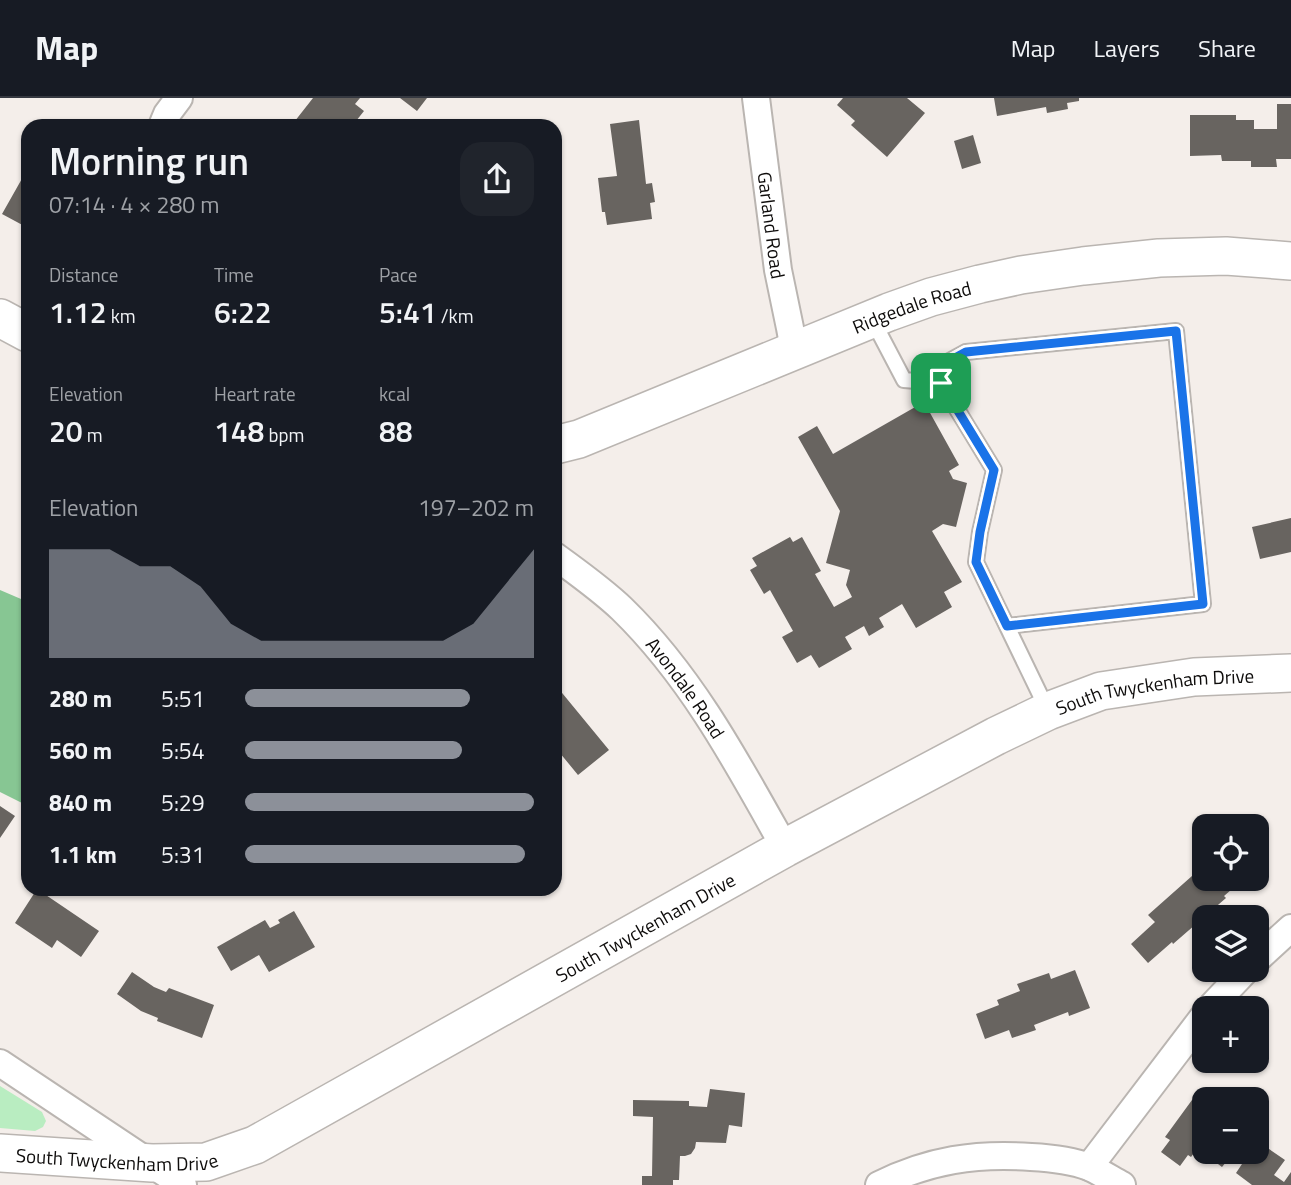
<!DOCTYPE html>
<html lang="en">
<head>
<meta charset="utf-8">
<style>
	body { margin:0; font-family:"Titillium Web",sans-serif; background:#20242c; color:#f1f3f6; height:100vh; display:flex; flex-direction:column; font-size:26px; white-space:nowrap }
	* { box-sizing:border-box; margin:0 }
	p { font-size:23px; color:#9ea1a6 }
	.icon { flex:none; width:38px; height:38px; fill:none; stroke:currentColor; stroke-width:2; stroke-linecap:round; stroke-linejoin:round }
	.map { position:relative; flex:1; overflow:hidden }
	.panel { position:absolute; left:21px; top:21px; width:541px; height:777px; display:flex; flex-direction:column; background:#171b24; border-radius:21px; box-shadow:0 2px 5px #0004 }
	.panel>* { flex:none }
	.controls { position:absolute; left:1192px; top:716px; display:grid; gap:14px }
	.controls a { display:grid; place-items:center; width:77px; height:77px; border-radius:14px; background:#171b24; box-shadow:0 2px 5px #0004; font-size:35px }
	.pin { position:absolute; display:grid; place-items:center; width:60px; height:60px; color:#fff; margin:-30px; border-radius:14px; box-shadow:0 4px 10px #0006 }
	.round { display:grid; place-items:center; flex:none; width:74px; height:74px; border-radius:21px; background:#20242c }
	.summary { display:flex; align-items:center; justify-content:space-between; height:119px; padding:0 28px }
	h1 { font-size:38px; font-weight:600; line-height:52px }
	.metrics { display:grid; grid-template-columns:repeat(3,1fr); gap:10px; height:119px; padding:7px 28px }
	.metrics div { display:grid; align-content:center }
	.metrics b { font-size:30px; font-weight:600 }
	.metrics small { font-size:19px; font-weight:400 }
	.metrics p { font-size:19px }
	.chart { height:196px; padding:14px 28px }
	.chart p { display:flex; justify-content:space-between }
	.chart svg { width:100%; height:126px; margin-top:7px; fill:#8c9099; opacity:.7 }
	ul { padding:0 28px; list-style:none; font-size:23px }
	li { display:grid; grid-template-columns:112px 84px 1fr; align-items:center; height:52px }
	li i { height:18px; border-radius:9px; background:#8c9099 }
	header { display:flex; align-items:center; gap:42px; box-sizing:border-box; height:98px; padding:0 35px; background:#171b24; border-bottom:2px solid #363941 }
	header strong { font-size:33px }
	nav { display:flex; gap:38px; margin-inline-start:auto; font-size:24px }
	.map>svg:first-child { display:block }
</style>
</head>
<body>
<header>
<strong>Map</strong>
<nav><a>Map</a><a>Layers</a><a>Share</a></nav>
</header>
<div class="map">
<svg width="1291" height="1087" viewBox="0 0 1291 1087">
	<rect width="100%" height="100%" fill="#f4eeea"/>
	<path fill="#b9edc1" d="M0,988L42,1014L46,1023L43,1029L35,1033L0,1030Z"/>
	<path fill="#87c693" d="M0,492L28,504V708L0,694Z"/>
	<path fill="#686460" d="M313,0H360L355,6L364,13L352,28H291Z
		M400,0H427L417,13Z
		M843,0H907L925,15L887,59L851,27L855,23L837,7Z
		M994,0H1079V3L1067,5L1068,11L1047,15L1046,9L997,18Z
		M1277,6H1291V61H1276L1277,69H1251V63H1222L1221,57L1190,58V17H1236V22H1254V31H1277Z
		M639,22L646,86L652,85L655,104L650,105L652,121L607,127L605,114H602L598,80L617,78L610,26Z
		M973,37L981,65L962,71L954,43Z
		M28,70V130L2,116Z
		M924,304L959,367L949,373L953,381L967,385L956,429L943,426L932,433L962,484L944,494L952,509L916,530L902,506L879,520L884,529L869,538L864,528L845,539L852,551L819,570L811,557L797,565L782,539L793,533L770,492L764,496L750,472L757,468L752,460L790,439L793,444L802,439L821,473L815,476L834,509L852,499L846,487L850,472L826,465L840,413L798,339L817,328L833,356Z
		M1291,420V454L1260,461L1252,429Z
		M558,590L609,652L578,677L555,649V592Z
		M0,708L15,718L0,740Z
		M1201,770L1204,773V780H1210L1213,784L1218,780H1236L1239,785L1224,798L1226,800L1173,846L1172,844L1148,865L1131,846L1155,824L1148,817Z
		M37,791L99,833L81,859L57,842L52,850L15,825Z
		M294,813L315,849L269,874L259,857L231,873L217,849L265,822L270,830L280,825L278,822Z
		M1075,872L1090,910L1069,918L1068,914L1034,927L1036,932L1012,940L1009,932L985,941L976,916L999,907L997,902L1020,893L1017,886L1049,875L1051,881Z
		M132,874L154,889L166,894L169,890L214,907L202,940L157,923L158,920L141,913L117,896Z
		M710,991L745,995L742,1029L729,1027L726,1045L696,1044L695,1050L691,1056L685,1058H680L679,1082H673V1087H642V1078H652L653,1019L633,1018V1002L689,1003V1008L707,1009Z
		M1204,993L1215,1001H1204V1041L1191,1059L1188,1057L1180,1068L1161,1054L1170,1042L1165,1039L1192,1002L1195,1005Z
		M1256,1042L1285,1062L1274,1077L1284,1084L1291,1074V1087H1252L1236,1075L1242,1066L1231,1058L1222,1069L1206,1057L1208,1054H1256Z"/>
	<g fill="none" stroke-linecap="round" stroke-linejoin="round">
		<g stroke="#bab5b1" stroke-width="18">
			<path id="lane" d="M872,221L904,282L941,285L994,372L980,434L976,464L1047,611
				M941,285L946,265L966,254L1176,233L1203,506L1007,528"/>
		</g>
		<g stroke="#bab5b1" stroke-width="30">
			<g id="street">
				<path id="s1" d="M756,0L778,172L790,230L794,252"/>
				<path d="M162,28L167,16L179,0"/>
				<path id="s2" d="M555,458C578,475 601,491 622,511C692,579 738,666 785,750"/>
				<path d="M1256,862L1291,830"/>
				<path d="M1210,910L1246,872"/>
				<path d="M0,965L183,1087"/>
				<path d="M1089,1069L1204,918"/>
				<path d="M879,1087C929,1062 976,1055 1031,1059C1050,1060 1071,1062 1089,1069C1100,1074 1111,1081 1122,1087"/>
			</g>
		</g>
		<g stroke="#bab5b1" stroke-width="40">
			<g id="secondary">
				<path d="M0,220L28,235"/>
				<path id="s3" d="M555,347L579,341L889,214L931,199L980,186L1021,177L1083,168L1159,160L1226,158L1291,163"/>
				<path id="s4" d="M0,1055L152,1065L206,1064L255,1047L785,750L996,638L1048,613L1101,593L1194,579L1291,575"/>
			</g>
		</g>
		<use href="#lane" stroke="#fff" stroke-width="14"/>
		<use href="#street" stroke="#fff" stroke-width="26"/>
		<use href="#secondary" stroke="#fff" stroke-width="37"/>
	</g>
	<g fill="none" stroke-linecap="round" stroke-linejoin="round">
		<g stroke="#fff" stroke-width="14">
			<path id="route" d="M1176,233L1203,506L1007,528L976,464L980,434L994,372L941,285L946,265L966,254Z"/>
		</g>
		<use href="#route" stroke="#1a73e8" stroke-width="9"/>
	</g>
	<g text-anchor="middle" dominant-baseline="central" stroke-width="7" stroke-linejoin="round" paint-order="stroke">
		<g font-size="19" fill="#0e0c0b" stroke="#fff">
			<text stroke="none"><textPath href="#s1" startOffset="128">Garland Road</textPath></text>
			<text stroke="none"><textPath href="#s3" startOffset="383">Ridgedale Road</textPath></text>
			<text stroke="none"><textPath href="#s2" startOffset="187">Avondale Road</textPath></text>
			<text stroke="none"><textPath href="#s4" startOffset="1272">South Twyckenham Drive</textPath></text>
			<text stroke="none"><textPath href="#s4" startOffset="705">South Twyckenham Drive</textPath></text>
			<text stroke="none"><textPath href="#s4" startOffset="117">South Twyckenham Drive</textPath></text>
		</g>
	</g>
</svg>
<div class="controls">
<a><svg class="icon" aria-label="locate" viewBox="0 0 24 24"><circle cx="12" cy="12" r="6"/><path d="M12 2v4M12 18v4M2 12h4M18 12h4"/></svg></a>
<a><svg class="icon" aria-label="layers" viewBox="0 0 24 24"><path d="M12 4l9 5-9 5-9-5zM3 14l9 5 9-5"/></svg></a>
<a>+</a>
<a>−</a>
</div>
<div class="pin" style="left:941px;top:285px;background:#1e9e55"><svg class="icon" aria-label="arrive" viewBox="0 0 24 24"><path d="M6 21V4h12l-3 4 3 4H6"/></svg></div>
<section class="panel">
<div class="summary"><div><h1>Morning run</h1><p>07:14 · 4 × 280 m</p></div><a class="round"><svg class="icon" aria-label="share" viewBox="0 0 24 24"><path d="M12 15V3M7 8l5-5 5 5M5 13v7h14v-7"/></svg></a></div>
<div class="metrics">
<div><p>Distance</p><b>1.12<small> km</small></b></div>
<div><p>Time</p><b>6:22</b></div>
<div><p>Pace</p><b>5:41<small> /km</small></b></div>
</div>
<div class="metrics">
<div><p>Elevation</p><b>20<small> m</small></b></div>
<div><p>Heart rate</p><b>148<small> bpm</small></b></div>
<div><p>kcal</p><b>88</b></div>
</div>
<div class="chart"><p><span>Elevation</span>197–202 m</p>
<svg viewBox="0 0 160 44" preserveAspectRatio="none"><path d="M0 44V6L10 6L20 6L30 12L40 12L50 19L60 32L70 38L80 38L90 38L100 38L110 38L120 38L130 38L140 32L150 19L160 6V44z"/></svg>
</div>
<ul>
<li><b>280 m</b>5:51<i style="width:78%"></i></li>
<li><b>560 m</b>5:54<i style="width:75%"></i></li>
<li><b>840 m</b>5:29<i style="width:100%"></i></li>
<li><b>1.1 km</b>5:31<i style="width:97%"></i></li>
</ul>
</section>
</div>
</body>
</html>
